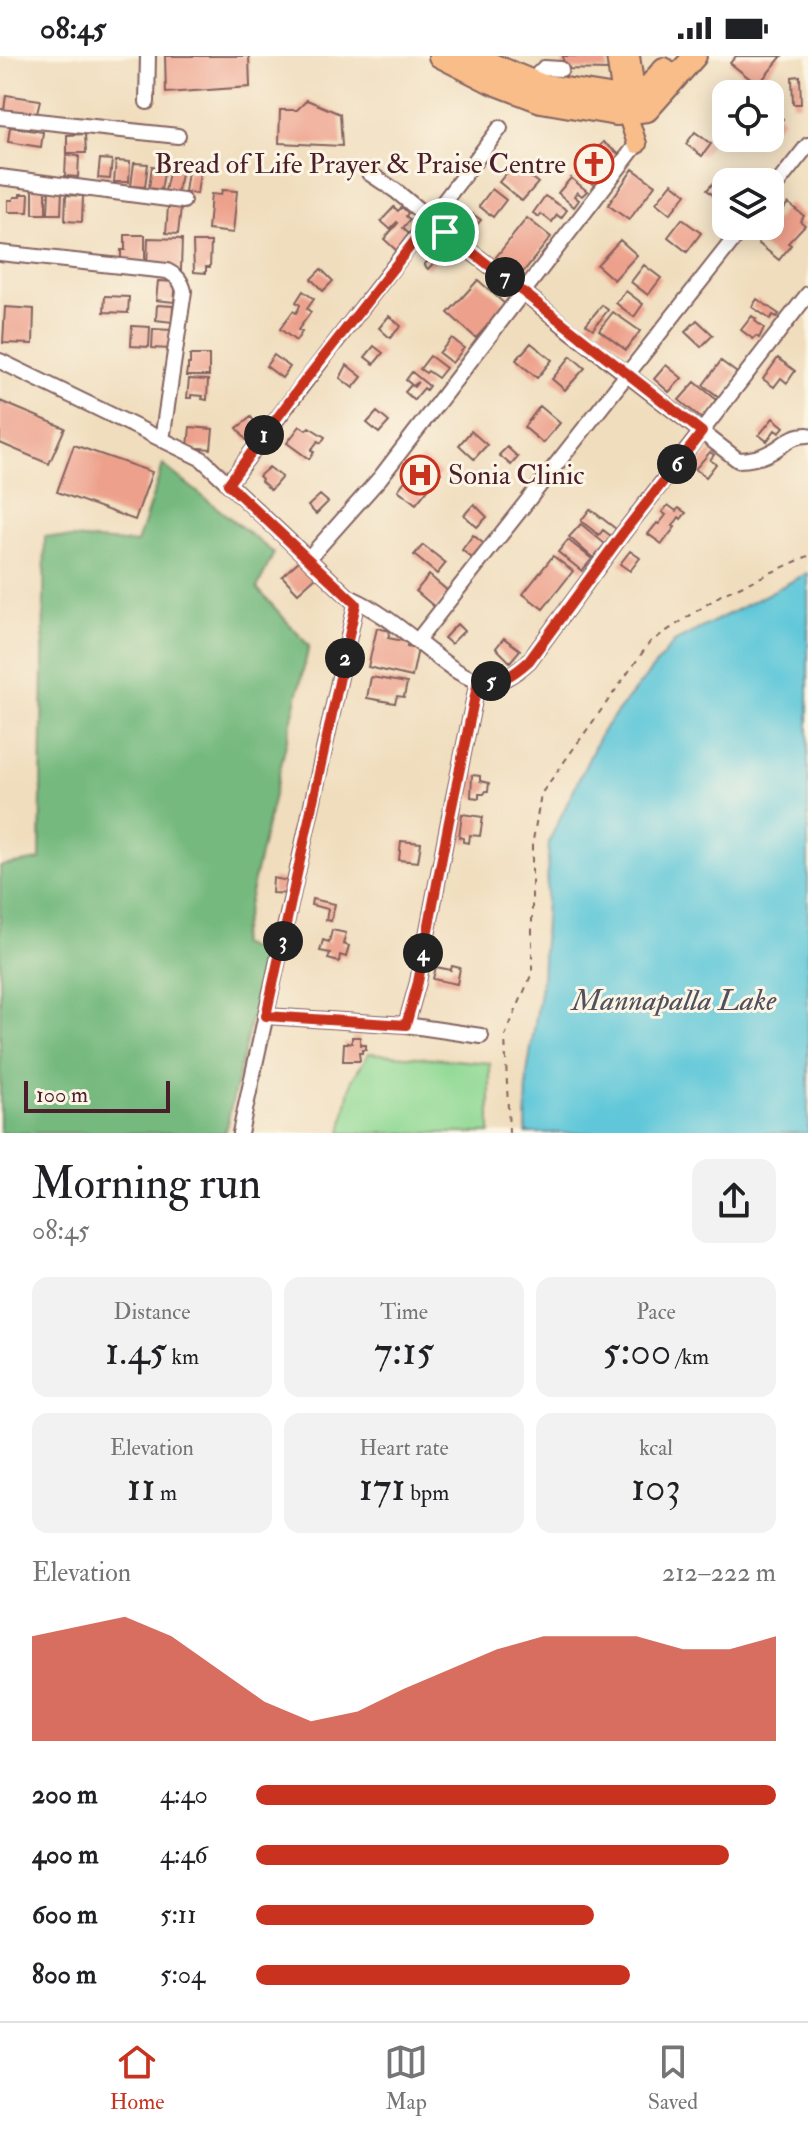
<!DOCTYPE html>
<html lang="en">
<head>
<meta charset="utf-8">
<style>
	body { margin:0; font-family:"IM FELL Double Pica",serif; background:#f2f2f2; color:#202124; height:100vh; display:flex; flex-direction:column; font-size:30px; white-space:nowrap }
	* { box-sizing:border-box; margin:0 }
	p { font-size:26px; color:#757577 }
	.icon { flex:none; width:44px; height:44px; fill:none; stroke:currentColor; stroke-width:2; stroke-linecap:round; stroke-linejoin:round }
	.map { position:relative; height:1077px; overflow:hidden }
	.drawer { display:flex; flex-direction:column; background:#fff; flex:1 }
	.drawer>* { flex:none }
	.buttons { position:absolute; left:712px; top:24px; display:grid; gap:16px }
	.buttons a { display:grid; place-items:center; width:72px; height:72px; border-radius:16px; background:#fff; box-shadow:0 4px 20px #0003; font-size:40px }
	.scale { position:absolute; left:24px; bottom:20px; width:146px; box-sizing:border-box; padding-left:8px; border:4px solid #4a1f2b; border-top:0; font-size:22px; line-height:28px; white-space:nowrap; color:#4a1f2b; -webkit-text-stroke:6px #fcf5e5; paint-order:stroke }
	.pin { position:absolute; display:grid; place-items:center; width:68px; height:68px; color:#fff; margin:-34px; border:4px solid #fff; border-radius:50%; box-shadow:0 2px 8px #0007 }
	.km { position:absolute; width:40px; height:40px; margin:-20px; border-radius:50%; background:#222; color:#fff; font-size:22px; line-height:40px; text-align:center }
	.round { display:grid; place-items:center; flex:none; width:84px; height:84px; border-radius:16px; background:#f2f2f2 }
	.head { display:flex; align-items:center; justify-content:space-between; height:136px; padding:0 32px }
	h1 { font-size:44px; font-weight:600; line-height:60px }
	.metrics { display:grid; grid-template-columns:repeat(3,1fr); gap:12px; height:136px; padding:8px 32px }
	.metrics div { display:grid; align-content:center; border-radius:16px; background:#f2f2f2; text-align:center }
	.metrics b { font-size:40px; font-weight:600 }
	.metrics small { font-size:22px; font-weight:400 }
	.metrics p { font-size:22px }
	.chart { height:224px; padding:16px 32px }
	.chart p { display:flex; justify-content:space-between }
	.chart svg { width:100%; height:144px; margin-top:8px; fill:#c8321e; opacity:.7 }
	ul { padding:0 32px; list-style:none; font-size:26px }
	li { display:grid; grid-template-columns:128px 96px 1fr; align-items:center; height:60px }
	li i { height:20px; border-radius:10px; background:#c8321e }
	.status { display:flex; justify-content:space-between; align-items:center; height:56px; padding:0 40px; background:#fff; direction:ltr }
	.status svg { height:22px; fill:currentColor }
	.dock { display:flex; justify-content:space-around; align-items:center; height:112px; border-top:2px solid #e0e0e0; background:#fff; font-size:22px; color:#757577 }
	.dock a { display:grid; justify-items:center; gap:4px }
	.dock .current { color:#c8321e }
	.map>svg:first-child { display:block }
</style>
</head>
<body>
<div class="status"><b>08:45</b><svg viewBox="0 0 49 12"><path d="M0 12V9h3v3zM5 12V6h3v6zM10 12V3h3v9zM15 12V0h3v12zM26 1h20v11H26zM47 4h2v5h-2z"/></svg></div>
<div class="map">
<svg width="808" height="1077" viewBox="0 0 808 1077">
	<rect width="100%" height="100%" fill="#fcf5e5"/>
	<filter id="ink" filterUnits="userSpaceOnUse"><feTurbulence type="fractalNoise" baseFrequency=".0125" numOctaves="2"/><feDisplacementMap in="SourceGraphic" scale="16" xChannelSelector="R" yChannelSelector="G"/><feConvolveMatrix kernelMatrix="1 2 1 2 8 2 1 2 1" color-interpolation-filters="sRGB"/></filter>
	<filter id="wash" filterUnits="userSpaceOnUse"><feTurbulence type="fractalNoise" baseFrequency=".006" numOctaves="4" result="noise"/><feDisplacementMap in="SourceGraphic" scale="32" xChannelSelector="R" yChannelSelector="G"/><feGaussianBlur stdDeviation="1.8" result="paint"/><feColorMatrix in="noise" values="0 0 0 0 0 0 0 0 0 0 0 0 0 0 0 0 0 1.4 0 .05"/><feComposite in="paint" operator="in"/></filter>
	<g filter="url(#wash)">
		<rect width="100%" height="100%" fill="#f0ddbd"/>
		<path fill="#90d994" stroke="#6d7c60" stroke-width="2" d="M369,997L490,1007V1077H341L352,1024Z"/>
		<path fill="#74b97e" stroke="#5f6c54" stroke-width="2" d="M163,409L274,497L257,532L309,590L239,888L266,899L225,1077H0V810L40,804L45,480L137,487Z"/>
		<path fill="#5ec7d9" stroke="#547382" stroke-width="2" d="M808,517V1077H526L527,1018L542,923L549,785L602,675L674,586Z"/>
		<g id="blocks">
			<path fill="#eda08b" d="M165,0H249L250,31L166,37Z
				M563,0H607L608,14L563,13Z
				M736,0H782L758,29L730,7Z
				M800,20L801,48H793L792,21Z
				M6,39L40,44L37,58L4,54Z
				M307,44L340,58L342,90L279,87L280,54H297Z
				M771,53L783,63L772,77L770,75Z
				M10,71L43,76L41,91L8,86Z
				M695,76L711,88L702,100L686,88Z
				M85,78L86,97H67V79Z
				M603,86L620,99L596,130L579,117Z
				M66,99L79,100L78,121L65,120Z
				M100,103L112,104L110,123L98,122Z
				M116,105L130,106L129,126H114Z
				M134,107L148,108L145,131L131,130Z
				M514,108L538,127L522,145L499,126Z
				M152,110L165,112L161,134L149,132Z
				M170,112L182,114L177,137L165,135Z
				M633,113L655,129L629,164L608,149Z
				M188,115L200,117L197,138L185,136Z
				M571,122L587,135L582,140L577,136L574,140L579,144L574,151L558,137Z
				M717,123L726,130V150L707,134Z
				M672,127L686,138L670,158L656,147Z
				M33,133H46V158H33Z
				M492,133L506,144L493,161L479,150Z
				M49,134H62L61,158H48Z
				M222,134L237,135L233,177L208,174L211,138L221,139Z
				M20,138H29L28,156H8V144H13L14,141H20Z
				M66,139L83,140L82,166L65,165Z
				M545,140L567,154L561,162L557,159L552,166L541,158L539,161L533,157Z
				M788,147L804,160L800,165L805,169L788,187L791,189L779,204L758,187Z
				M168,151L181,152L178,178L166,177Z
				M394,151L398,155L402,151L408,157L406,160L410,164L403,172L411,180L397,195L384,183L398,167L397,166L390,173L381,165Z
				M473,158L481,164L468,179L460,172Z
				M527,162L551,181L520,220L496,201Z
				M682,163L701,177L687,196L668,181Z
				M125,179H145V206H121V194H125Z
				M148,182L182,183L181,213L147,212Z
				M620,184L637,199L614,224L597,209Z
				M193,186H211L210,211H206V217L194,216Z
				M440,192L452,203L449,206L441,199L428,213L424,209Z
				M644,209L661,222L648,239L631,226Z
				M321,213L333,225L323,235L311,223Z
				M478,224L506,249L476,282L448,257Z
				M158,225L176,226L174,246L156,244Z
				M303,235L314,243L307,253L311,256L298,274L302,276L296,285L280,273L293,255L296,257L299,252L300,249L296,246Z
				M626,235L643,248L634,261L616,247Z
				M105,240L129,241L128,257L104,256Z
				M757,243L779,258L777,261L773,259L770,263L752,251Z
				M157,249L173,250L172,266L156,264Z
				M602,249L608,254L593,273L586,268Z
				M5,251L34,253L33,288L3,287Z
				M613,256L640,275L626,294L599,274Z
				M389,260L401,270L390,282L379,272Z
				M752,260L756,263L755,265L764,272L759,282L756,280L753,283L741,274Z
				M697,264L713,279L701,291L685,276Z
				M132,270L150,271L149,291L131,290Z
				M153,273L172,274L171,293L152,292Z
				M452,282L464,292L452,307L439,297Z
				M531,287L552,304L537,322L516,304Z
				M374,290L383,297L374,308L365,301Z
				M190,299H209V320H186L187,313H188V308H190Z
				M274,299L290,311L282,322L266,310Z
				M430,300L446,312L438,322L428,315L426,317L420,313Z
				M571,300L585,312L565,334L552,323Z
				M778,302L795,315L787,327L781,322L774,331L763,323Z
				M721,305L737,317L719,341L703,329Z
				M347,309L362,321L353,332L340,322Z
				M666,309L682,322L669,336L654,323Z
				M412,316L429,330L426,334L424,332L414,344L405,336L411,329L414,331L418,326L413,330L406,324Z
				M189,323L208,324L207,344L202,343L203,340L191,339V342H187Z
				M695,326L718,345L702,363L679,344Z
				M0,345L65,372L49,408L0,387Z
				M540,350L560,367L543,387L524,371Z
				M377,356L389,366L379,377L367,367Z
				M251,361L261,374L247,385L237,372Z
				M773,362L784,371L779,377L775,374L767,385L759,379Z
				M300,370L306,374L309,371L325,381L321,387L318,385L311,394L314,396L309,403L287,387Z
				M190,371L213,373L211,393L188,391Z
				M471,375L487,389L474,403L459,389Z
				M74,389L152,416L135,464L57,436Z
				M507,391L518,401L511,409L499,399Z
				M710,396L714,399L710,404L716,408L706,421L695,413Z
				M422,402L441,417L416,448L398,434Z
				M269,411L282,421L271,434L261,425L262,423L259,420Z
				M320,439L328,446L316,458L308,450Z
				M474,448L487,461L477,471L464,459Z
				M668,449L676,455L679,452L686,457L681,463L679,461L673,470L675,471L662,488L648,478L657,467L659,468L666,459L662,456Z
				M590,453L616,473L611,480L603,474L599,479L581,465Z
				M581,468L605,488L593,502L569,481Z
				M473,479L484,488L472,502L462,494Z
				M568,484L592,503L582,515L558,496Z
				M423,489L446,507L437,518L414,499Z
				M630,495L640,502L630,515L620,508Z
				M553,500L573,515L543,553L523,538Z
				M300,504L316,521L298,537L282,520Z
				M429,519L449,536L436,552L416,535Z
				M457,568L464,575L451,588L444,582Z
				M377,572L390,575L388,582L408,586L407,590L418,593L412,621L368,611Z
				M504,582L520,594L510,606L496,592Z
				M371,621L407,627L404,641L397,640L395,647L367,642Z
				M472,719L480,720V725L489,727L488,735H486L484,738H479V742L471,741Z
				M462,758L483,761L480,780L470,779L469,787L463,786V782L459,781Z
				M401,785L421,787L418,806L399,804Z
				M273,822L289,825L293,838L272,837Z
				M312,843L335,848L331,865L326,864L328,853L311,849Z
				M332,874L346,877L343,888L349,890L346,901L340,899L339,906L328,903L330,897L320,895L323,884L329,886Z
				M452,910L460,912L457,928L433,923L436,911L451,914Z
				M352,981H360V989H366V994H362V997H359L360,1005H343L344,987H352Z"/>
		</g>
	</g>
	<g filter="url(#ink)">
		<use href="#blocks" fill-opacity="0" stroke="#84625e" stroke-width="2"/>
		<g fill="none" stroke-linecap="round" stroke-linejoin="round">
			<g stroke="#84625e" stroke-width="18">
				<path id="minor" d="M536,27L539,17L544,12L561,13
					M147,46L148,0
					M0,61L178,80
					M369,117L396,135L445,176L515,229L568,273L738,404C750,404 760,402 771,396C786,388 790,379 808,379
					M0,121L183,145
					M770,137L808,89
					M0,197L167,215C177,220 181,224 184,235L162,384
					M0,305L202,403L356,548L240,1077
					M228,428C317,308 410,191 500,72
					M308,503L380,422L637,88
					M351,542C381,555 406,577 432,597C445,607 463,622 480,625C500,629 515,618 529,605L623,477L808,238
					M417,585L744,170
					M266,960L406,969L418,926L449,765L478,625
					M406,969L481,980"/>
			</g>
			<g stroke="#84625e" stroke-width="22">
				<path id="major" d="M616,0L622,42L637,88
					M630,0L638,53"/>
			</g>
			<g stroke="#84625e" stroke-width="26">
				<path id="highway" d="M440,0L489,25L541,45L616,58L647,54L695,0
					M471,0L540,29L622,42L636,40L647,33L664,13"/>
			</g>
			<path stroke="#84625e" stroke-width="2" stroke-dasharray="6 6" stroke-linecap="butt" d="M509,1077L505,980L532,917V790L541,738L650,586L721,539L808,500"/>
			<use href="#minor" stroke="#fff" stroke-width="14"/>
			<use href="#major" stroke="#f8bd89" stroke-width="18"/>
			<use href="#highway" stroke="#f8bd89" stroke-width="22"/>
		</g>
	</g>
	<g fill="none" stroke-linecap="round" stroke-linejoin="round" filter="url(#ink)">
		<g stroke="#fff" stroke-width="16">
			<path id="route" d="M431,164L702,376L623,477L529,605C510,622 504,625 478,625L449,765L418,926L406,969L266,960L356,548L228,428L300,331Z"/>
		</g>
		<use href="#route" stroke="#c8321e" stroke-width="10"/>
	</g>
	<defs>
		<g id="church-ring" transform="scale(2)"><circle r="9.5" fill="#fcf5e5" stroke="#c8321e" stroke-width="1.5"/><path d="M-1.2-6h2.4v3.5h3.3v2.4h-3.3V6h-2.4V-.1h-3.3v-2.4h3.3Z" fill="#c8321e"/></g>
		<g id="hospital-ring" transform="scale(2)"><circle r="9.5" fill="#fcf5e5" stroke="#c8321e" stroke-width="1.5"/><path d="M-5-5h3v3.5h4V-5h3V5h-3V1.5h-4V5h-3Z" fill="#c8321e"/></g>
	</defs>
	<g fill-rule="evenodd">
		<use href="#church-ring" x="594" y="108"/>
		<use href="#hospital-ring" x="420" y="419"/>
	</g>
	<g text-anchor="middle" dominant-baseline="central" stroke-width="6" stroke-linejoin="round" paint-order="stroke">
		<g font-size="28" fill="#4a1f2b" stroke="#fcf5e5" text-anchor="end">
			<text x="566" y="108">Bread of Life Prayer &amp; Praise Centre</text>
			<text x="448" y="419" text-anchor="start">Sonia Clinic</text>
		</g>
		<g font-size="30" font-style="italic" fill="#50515f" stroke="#fcf5e5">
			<text x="674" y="944">Mannapalla Lake</text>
		</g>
	</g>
</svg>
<div class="buttons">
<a><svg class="icon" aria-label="locate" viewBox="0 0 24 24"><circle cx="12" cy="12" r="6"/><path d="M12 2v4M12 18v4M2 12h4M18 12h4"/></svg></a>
<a><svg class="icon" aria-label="layers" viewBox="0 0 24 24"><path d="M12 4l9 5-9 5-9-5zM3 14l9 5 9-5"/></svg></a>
</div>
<div class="scale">100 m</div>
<div class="pin" style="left:445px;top:176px;background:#1e9e55"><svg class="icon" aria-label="arrive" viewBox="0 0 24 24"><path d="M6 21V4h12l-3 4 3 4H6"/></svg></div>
<b class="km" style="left:264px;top:379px">1</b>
<b class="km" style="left:345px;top:602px">2</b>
<b class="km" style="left:283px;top:885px">3</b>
<b class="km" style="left:423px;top:897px">4</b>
<b class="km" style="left:491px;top:625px">5</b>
<b class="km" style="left:677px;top:408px">6</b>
<b class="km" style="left:505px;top:221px">7</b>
</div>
<section class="drawer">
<div class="head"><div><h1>Morning run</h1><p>08:45</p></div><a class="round"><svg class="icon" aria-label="share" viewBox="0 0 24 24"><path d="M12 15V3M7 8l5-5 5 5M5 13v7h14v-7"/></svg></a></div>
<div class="metrics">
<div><p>Distance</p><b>1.45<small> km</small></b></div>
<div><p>Time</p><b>7:15</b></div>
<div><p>Pace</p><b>5:00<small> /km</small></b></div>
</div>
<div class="metrics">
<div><p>Elevation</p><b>11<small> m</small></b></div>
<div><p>Heart rate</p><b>171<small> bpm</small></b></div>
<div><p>kcal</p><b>103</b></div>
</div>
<div class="chart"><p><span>Elevation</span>212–222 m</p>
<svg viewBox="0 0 160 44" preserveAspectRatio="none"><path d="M0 44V12L10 9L20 6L30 12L40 22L50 32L60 38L70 35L80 28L90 22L100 16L110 12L120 12L130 12L140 16L150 16L160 12V44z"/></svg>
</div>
<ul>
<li><b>200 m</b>4:40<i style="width:100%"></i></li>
<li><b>400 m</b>4:46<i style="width:91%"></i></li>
<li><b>600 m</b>5:11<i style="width:65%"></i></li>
<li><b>800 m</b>5:04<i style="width:72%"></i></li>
</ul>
</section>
<nav class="dock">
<a class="current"><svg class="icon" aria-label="home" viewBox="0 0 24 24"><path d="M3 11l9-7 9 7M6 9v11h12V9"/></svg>Home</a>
<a><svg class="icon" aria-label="map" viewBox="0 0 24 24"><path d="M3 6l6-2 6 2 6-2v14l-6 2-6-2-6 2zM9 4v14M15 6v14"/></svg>Map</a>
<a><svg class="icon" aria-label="saved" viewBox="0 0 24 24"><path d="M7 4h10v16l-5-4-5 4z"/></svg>Saved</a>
</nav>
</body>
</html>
